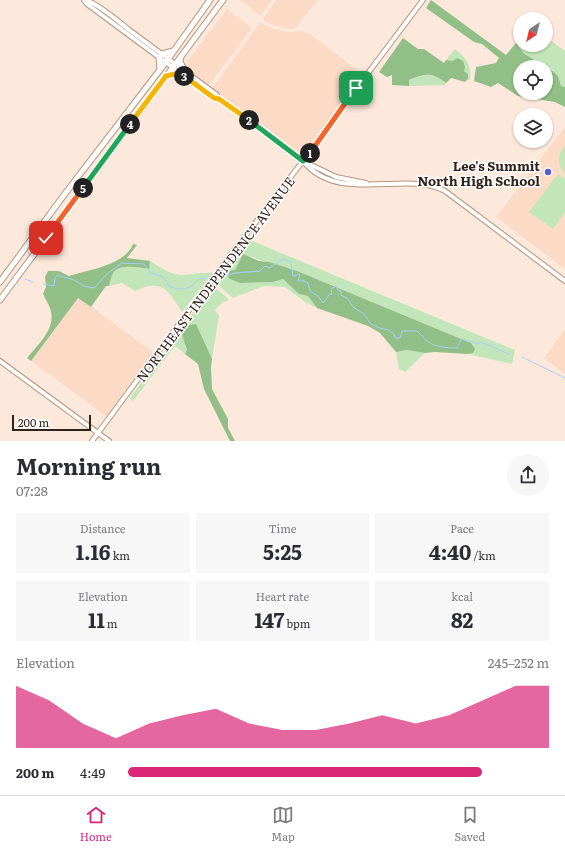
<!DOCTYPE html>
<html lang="en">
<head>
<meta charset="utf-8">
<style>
	body { margin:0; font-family:Literata,serif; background:#f7f7f7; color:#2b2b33; height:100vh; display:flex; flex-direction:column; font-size:15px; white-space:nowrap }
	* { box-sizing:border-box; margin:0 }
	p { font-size:13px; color:#7c7c81 }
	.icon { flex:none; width:22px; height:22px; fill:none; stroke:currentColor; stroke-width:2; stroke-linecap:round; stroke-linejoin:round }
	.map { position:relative; height:441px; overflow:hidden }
	.side { display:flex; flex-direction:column; background:#fff; flex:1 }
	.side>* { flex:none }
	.needle { width:26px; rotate:215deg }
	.controls { position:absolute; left:513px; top:12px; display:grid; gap:8px }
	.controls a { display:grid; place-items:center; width:40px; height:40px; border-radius:50%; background:#fff; box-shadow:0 1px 3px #0004; font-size:20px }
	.scale { position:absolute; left:12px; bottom:10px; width:79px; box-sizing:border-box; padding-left:4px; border:2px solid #2e221a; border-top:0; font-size:11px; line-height:14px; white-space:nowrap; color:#2e221a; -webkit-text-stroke:3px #fff; paint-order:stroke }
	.pin { position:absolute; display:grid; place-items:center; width:34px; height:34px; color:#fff; margin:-17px; border-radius:8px; box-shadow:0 2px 6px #0006 }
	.km { position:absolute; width:20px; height:20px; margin:-10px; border-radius:50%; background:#222; color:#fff; font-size:11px; line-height:20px; text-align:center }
	.round { display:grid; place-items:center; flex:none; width:42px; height:42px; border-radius:21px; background:#f7f7f7 }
	.summary { display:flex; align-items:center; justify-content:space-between; height:68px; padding:0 16px }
	h1 { font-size:22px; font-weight:700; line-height:30px }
	.stats { display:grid; grid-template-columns:repeat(3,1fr); gap:6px; height:68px; padding:4px 16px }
	.stats div { display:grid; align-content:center; border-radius:0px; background:#f7f7f7; text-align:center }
	.stats b { font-size:20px; font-weight:700 }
	.stats small { font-size:11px; font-weight:400 }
	.stats p { font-size:11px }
	.chart { height:112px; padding:8px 16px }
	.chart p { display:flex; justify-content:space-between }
	.chart svg { width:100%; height:72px; margin-top:4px; fill:#db2777; opacity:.7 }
	ul { padding:0 16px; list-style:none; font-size:13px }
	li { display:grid; grid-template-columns:64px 48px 1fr; align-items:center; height:30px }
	li i { height:10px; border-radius:5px; background:#db2777 }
	.dock { display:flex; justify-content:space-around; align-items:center; height:56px; border-top:1px solid #e1e1e2; background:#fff; font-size:11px; color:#7c7c81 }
	.dock a { display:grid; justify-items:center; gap:2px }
	.dock .current { color:#db2777 }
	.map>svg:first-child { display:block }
</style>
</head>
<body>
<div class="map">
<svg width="565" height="441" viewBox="0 0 565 441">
	<rect width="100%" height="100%" fill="#fde9dc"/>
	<path fill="#fbdbc6" d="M240,0H272L260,16Z
		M276,0H317L296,28L291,29L274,26L264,21V17Z
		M227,9L252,28L210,84H208L188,70V61Z
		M260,23L274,29L290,32L301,31L308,33L343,59L362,75L361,78L304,155H300L213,89V87L258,25Z
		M565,127V269L496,217Z
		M78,297L154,353L107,417L31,361Z
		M565,329V374L544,358Z"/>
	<path fill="#c2e6ba" d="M546,37L565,51V87L561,86L558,76L550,68L541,65L523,53L516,43L520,38V45H546Z
		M455,49C466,58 472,65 470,80L468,79V74L453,61L446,60Z
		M423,74L440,77L446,83L445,85L409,86V80Z
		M565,145V173C556,164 558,154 565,145Z
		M558,174L565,179V212L553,229L529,212Z
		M257,227L261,228L252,241L515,350L512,364L467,354L473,353L471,343L297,271C279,265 261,261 243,254L235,270L240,283L273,282L283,279L299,294L308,296L317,308L305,302L285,287L264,286L233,298L216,283Z
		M150,261C160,267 169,274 181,275C192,275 202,272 213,273L182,312C168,290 162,278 135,291L122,283L109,286C110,282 111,277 113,273C120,263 139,268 148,269Z
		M212,287H214L224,295L229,300L223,302L215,310L219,316L212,359L196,325L182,335L187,350L185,354L175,346L133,401L130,398Z
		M407,350L425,353L405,372L399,369L396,352Z"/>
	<path fill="#91bf87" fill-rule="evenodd" d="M431,0L506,55L516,43L523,53L554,72L558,76L561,86L565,87V107L555,102L518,96L498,83L491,87L474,81L476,67L496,63L499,58L482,44L474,42L426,8ZM520,67H546V93H520Z
		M403,38L418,49H424L444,63L446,60L453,61L457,58L463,61L465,67L464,71L468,74V79L465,82L451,78L446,83C433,72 424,73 409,80V86L392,85V75L387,77L379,72Z
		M133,244L137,245L127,258L150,261L149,269C139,268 120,263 113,273C111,277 110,282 109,286H106L91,307L78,298L31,361L27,358C39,343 57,328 50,308C48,303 45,298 43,294L46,287L45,277L48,271H59L69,276C88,270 125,265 133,244Z
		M243,254L259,261L269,262L297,271L471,343L475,349L473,353L467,354L435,352L425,353L407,350L396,352L380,333L368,326L317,308L308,296L299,294L283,279L273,282L240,283L228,278L229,271L235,270Z
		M196,324L212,359L211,367L212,389L228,419V428L235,441H230L204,389L198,364L185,354L187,350L182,335L189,325Z"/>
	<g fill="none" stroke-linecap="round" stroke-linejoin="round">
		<path stroke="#a7d0fb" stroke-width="1" d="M221,277L235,273L260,271L265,266L270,268L282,259L291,262L293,276L300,274L298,281H304L308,283L310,291L318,296L323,303L329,295L332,294L331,289L336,286L338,290L341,291V295L348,299L353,307L364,314L370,323L379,328L389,330L394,334L395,338H400L402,331H417C432,347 435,347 457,348L461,340L464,339L477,344L481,342L509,354
			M25,279L33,282
			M43,284L54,286L55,278L57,275L74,280L84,286L94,288L108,273L122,263L144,264L150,273L163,277L169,286L174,288L185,289L192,286L198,279L206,278
			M522,357L565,378"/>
		<g stroke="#b49581" stroke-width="6">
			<path id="tertiary" d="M84,0L87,4L214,98L219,99L228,105L303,161C332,197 382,180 421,184C429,185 437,187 445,191L565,281
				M85,0C96,2 118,21 128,29C158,51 187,73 217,95L219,99
				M305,162L336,177L366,183
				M0,361L109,441
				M92,441L228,258L303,161L356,89L423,0"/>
		</g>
		<g stroke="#b49581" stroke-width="7">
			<path id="primary" d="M162,54L173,51
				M159,57L160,69
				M181,57L180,62L185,71
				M167,76L180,73
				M0,282L64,195L166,62L210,0
				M0,300L223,0"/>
		</g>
		<use href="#tertiary" stroke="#fff" stroke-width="4"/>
		<use href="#primary" stroke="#fff" stroke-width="5"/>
	</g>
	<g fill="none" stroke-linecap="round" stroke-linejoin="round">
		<g stroke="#fff" stroke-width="8">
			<path id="split-1" d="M310,153L356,88"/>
		</g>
		<g stroke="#fff" stroke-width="8">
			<path id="split-2" d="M249,120L303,161L310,153"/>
		</g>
		<g stroke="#fff" stroke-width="8">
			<path id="split-3" d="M184,76L214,98L219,99L249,120"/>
		</g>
		<g stroke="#fff" stroke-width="8">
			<path id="split-4" d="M130,124L166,76L180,73L184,76"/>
		</g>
		<g stroke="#fff" stroke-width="8">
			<path id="split-5" d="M83,188L130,124"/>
		</g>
		<g stroke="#fff" stroke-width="8">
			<path id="split-6" d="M46,238L83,188"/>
		</g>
		<use href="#split-1" stroke="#f0652b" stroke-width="5"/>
		<use href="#split-2" stroke="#22a559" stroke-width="5"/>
		<use href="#split-3" stroke="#f5b400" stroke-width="5"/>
		<use href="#split-4" stroke="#f5b400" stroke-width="5"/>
		<use href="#split-5" stroke="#22a559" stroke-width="5"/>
		<use href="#split-6" stroke="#f0652b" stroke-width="5"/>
	</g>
	<circle fill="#5c5ad2" stroke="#fff" stroke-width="1.5" cx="548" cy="172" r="4"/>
	<g text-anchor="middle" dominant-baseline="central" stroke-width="3" stroke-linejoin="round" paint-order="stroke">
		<g font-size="13" font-weight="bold" fill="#2e221a" stroke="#fff" text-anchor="end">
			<text x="540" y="165">Lee's Summit<tspan x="540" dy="15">North High School</tspan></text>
		</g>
		<g font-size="13" fill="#2e221a" stroke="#fff">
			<text transform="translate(215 279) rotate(-53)">NORTHEAST INDEPENDENCE AVENUE</text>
		</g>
	</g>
</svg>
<div class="controls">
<a><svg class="needle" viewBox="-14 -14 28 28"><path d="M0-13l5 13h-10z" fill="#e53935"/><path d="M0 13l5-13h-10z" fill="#7c7c81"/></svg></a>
<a><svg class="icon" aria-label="locate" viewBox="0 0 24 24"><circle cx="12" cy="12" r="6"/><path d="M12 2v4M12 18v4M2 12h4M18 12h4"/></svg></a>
<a><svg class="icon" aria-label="layers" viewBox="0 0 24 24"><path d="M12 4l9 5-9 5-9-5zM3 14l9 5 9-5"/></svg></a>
</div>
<div class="scale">200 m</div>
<div class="pin" style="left:356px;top:88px;background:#1e9e55"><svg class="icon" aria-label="arrive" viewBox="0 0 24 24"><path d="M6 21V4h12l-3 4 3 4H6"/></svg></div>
<div class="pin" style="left:46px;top:238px;background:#d93025"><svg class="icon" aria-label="check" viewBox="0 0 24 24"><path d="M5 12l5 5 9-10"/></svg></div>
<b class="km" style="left:310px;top:153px">1</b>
<b class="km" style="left:249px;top:120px">2</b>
<b class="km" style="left:184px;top:76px">3</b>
<b class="km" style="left:130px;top:124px">4</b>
<b class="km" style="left:83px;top:188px">5</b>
</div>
<section class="side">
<div class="summary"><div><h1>Morning run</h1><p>07:28</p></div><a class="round"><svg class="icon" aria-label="share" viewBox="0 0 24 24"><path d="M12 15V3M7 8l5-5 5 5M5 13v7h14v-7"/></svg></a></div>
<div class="stats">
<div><p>Distance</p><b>1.16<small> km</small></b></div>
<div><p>Time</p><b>5:25</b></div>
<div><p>Pace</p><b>4:40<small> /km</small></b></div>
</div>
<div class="stats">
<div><p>Elevation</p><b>11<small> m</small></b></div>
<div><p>Heart rate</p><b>147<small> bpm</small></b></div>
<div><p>kcal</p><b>82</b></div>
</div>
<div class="chart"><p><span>Elevation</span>245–252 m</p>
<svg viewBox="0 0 160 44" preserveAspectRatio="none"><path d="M0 44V6L10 15L20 29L30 38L40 29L50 24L60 20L70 29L80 33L90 33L100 29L110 24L120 29L130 24L140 15L150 6L160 6V44z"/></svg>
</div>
<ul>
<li><b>200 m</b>4:49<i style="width:84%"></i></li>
</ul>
</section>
<nav class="dock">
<a class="current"><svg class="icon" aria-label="home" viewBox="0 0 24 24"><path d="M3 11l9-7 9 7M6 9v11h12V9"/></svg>Home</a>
<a><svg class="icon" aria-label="map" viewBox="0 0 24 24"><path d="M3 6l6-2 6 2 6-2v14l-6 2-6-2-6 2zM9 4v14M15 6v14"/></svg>Map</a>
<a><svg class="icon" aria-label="saved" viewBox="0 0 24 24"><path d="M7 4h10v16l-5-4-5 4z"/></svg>Saved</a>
</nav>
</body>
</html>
